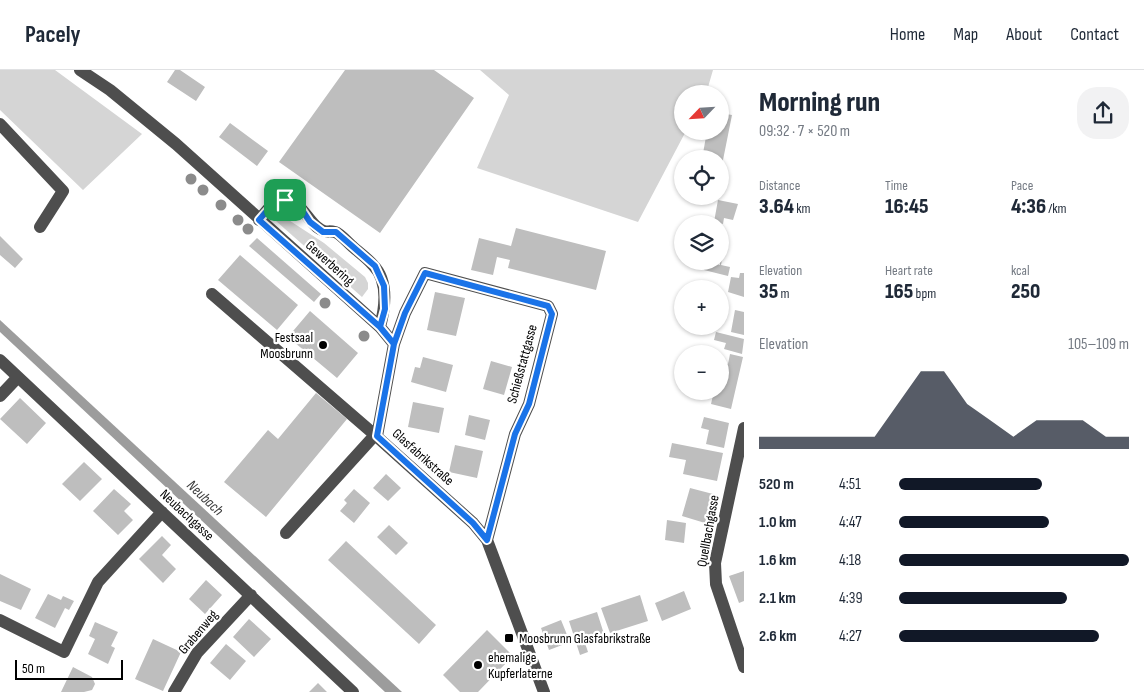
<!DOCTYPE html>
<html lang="en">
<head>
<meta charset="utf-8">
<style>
	body { margin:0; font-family:"Sofia Sans Condensed",sans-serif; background:#f2f2f3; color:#1f2937; height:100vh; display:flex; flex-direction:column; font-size:19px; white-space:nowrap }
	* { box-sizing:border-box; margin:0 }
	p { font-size:16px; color:#747a83 }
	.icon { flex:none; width:28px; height:28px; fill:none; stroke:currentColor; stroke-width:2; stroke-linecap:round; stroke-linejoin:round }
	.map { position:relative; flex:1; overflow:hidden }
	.panel { display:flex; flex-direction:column; background:#fff; width:400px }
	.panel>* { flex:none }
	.needle { width:32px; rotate:245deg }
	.fabs { position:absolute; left:674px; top:15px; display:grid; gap:10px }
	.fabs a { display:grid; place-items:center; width:55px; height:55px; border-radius:50%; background:#fff; box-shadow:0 1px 4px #0004; font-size:25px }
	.scale { position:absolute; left:15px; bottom:12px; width:108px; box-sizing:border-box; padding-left:5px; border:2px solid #000; border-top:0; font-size:14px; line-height:18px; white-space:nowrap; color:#000; -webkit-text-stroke:4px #fff; paint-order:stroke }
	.pin { position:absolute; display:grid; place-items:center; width:42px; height:42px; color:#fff; margin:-21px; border-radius:10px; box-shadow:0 2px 8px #0006 }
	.round { display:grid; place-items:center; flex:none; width:52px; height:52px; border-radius:20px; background:#f2f2f3 }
	.summary { display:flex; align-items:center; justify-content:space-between; height:85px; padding:0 15px }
	h1 { font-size:28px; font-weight:800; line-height:38px }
	.metrics { display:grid; grid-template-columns:repeat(3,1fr); gap:8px; height:85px; padding:5px 15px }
	.metrics div { display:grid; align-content:center }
	.metrics b { font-size:21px; font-weight:800 }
	.metrics small { font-size:14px; font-weight:400 }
	.metrics p { font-size:14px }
	.chart { height:140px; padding:10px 15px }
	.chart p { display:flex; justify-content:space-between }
	.chart svg { width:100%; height:90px; margin-top:5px; fill:#111827; opacity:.7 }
	ul { padding:0 15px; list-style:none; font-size:16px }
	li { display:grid; grid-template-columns:80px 60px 1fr; align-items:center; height:38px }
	li i { height:12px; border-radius:6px; background:#111827 }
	header { display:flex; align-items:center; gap:30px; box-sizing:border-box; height:70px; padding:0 25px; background:#fff; border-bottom:1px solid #e0e1e3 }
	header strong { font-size:24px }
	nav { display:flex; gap:28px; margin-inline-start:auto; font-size:18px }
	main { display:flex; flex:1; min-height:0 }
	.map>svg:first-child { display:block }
</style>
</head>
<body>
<header>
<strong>Pacely</strong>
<nav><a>Home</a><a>Map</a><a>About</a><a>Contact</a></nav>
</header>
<main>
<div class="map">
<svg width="744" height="622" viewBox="0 0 744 622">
	<rect width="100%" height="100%" fill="#fff"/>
	<path fill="#d5d5d5" d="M0,0H55L142,64L83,120L0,40Z
		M480,0H713L706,24H682V61H686L638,152L477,98L509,25Z
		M277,144L281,145L324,173L365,207L368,213V219L362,227L276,151Z"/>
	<path fill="#9c9c9c" d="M0,250L402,622H385L0,262Z"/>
	<path fill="#bebebe" d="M175,0H180L205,17L196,31L167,12Z
		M345,0H434L474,28L380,163L279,92Z
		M720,43L732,45L722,95H720V89H702L707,61H720Z
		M230,53L268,81L257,96L219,67Z
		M718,130L738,134L733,150L724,148L723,154L714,152Z
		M516,158L606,181L596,220L508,198L510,190L497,187L493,205L471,200L479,168L511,176Z
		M0,166L23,189L15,198L0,185Z
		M257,168L321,224L314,232L249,176Z
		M720,184H723L721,195L730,197L728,206L704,200L706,191L720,195Z
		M240,185L298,235L277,260L218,210Z
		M740,203H744V227L728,222L731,207L739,208Z
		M435,222L465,228L456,266L427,260Z
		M735,240L744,242V265L731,262Z
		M310,241L358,283L337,308L288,267Z
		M716,262L744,269L742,284L724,279L726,273L714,270Z
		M730,284L743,287L731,339L711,334L714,321H720V299L723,292L728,294Z
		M423,287L453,295L446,322L411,312L415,297L420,298Z
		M491,291L512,297L504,325L483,319Z
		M316,323L347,349L266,447L224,412L268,360L278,369Z
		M20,328L46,353L27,374L0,349Z
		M413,332L444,338L439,363L408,357Z
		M469,345L490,350L485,370L465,365Z
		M704,347L729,353L724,378L706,374L709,360L701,358Z
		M672,373L723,383L717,411L683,404L686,390L669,387Z
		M455,375L483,381L477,408L449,402Z
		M84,392L102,409L80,431L62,414Z
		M386,404L401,418L388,431L373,418Z
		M690,418L713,424L705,453L682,446Z
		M114,419L131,434L124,441L133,450L118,465L93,441Z
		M354,419L370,433L354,453L340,441L347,433L344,430Z
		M667,450L686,453L684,473L665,470Z
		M389,455L408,473L396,485L377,467Z
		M162,466L171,475L162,485L176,499L163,513L139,489Z
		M346,471L436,555L419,574L328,490Z
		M744,501V531L739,533L729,506Z
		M0,504L31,519L21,540L0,531Z
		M206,510L222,525L205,544L189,529Z
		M684,521L691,539L662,551L655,533Z
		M48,524L61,530L63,526L74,531L69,540L65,538L55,558L35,548Z
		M640,525L648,551L610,563L601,538Z
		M597,542L604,564L584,570L588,582L580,585L569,551Z
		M249,549L271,569L254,587L233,567Z
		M561,550L570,572L549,580L541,558Z
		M95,552L118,562L111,576L115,578L108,594L88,584L95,569L89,566Z
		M487,560L513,586L478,622H460L443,605Z
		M153,569L181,582L163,621L135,609Z
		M226,574L246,591L230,610L210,593Z
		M73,597L92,607L95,614L92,620L84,622H61Z
		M318,613L327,622H309Z"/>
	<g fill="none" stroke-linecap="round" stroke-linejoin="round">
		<path stroke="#4e4e4e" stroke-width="12" d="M80,0L110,20L176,74L380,257L394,274
			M0,54L63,121L40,157
			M259,150C266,142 274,129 286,130C301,132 307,149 317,157C326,164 327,160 335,162C341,164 348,173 353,177C360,183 367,188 373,195C389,211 385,238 380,257
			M212,224L375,365L473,453L487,470L544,622
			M0,290L353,622
			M0,326L18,307
			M744,358L715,493L716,514L744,597
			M377,366L394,274L405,243L425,203L548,236L552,244L529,334L515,364L487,470
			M286,463L375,365
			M0,550L64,582L98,512L162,442
			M174,622L197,583L251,525"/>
	</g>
	<g fill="#8b8b8b">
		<circle cx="191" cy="109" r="5.5"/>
		<circle cx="203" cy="120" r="5.5"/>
		<circle cx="221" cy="135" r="5.5"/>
		<circle cx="238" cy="150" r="5.5"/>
		<circle cx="248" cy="159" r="5.5"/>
		<circle cx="325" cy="233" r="5.5"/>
		<circle cx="364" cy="266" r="5.5"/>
	</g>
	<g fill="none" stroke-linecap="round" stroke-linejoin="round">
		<g stroke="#fff" stroke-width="10">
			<path id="route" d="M285,130L292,132L302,140L310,152L323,162H336L375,196L384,216L385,239L380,257L394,274L377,366L473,453L487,470L515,364L529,334L552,244L548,236L425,203L405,243L394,274L380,257L259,150C267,141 273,132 285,130"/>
		</g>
		<use href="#route" stroke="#1a73e8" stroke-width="6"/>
	</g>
	<g fill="#000" stroke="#fff" stroke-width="2">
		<circle cx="323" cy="275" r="5"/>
		<rect x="504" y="563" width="10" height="10" rx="2.5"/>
		<circle cx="478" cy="595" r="5"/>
	</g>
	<g text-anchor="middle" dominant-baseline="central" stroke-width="4.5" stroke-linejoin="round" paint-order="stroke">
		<g font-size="14" fill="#000" stroke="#fff">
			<text transform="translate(330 193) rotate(42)">Gewerbering</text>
			<text transform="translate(522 294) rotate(-75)">Schießstattgasse</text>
			<text transform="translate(423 387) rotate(42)">Glasfabrikstraße</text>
			<text transform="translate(187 445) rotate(43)">Neubachgasse</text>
			<text transform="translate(708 461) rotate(-80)">Quellbachgasse</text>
			<text transform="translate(198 562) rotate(-50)">Grabenweg</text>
		</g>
		<g font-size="14" fill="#000" stroke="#fff" text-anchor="start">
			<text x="313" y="267" text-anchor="end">Festsaal<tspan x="313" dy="16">Moosbrunn</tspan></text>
			<text x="519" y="568">Moosbrunn Glasfabrikstraße</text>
			<text x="488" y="587">ehemalige<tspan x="488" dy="16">Kupferlaterne</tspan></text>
		</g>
		<g font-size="15" font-style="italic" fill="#3d3d3d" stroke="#fff">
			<text transform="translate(205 428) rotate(43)">Neubach</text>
		</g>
	</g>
</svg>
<div class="fabs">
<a><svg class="needle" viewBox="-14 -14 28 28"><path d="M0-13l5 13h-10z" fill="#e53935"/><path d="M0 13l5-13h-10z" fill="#747a83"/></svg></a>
<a><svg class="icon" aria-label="locate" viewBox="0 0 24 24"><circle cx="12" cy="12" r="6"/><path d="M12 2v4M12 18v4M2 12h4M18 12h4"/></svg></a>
<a><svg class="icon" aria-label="layers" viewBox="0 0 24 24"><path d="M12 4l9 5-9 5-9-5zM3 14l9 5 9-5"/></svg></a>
<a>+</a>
<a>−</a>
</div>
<div class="scale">50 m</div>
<div class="pin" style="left:285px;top:130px;background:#1e9e55"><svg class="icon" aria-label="arrive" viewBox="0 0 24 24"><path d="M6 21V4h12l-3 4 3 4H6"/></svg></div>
</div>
<section class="panel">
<div class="summary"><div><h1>Morning run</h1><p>09:32 · 7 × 520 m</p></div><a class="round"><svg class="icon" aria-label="share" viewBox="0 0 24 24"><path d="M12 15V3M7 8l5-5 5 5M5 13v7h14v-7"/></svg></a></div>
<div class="metrics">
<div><p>Distance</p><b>3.64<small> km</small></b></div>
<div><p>Time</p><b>16:45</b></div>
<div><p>Pace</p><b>4:36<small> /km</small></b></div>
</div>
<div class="metrics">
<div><p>Elevation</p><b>35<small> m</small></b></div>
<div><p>Heart rate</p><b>165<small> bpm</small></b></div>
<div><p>kcal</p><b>250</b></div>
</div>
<div class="chart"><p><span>Elevation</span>105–109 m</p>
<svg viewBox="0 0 160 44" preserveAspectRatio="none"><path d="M0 44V38L10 38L20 38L30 38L40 38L50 38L60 22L70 6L80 6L90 22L100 30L110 38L120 30L130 30L140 30L150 38L160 38V44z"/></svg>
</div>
<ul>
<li><b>520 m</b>4:51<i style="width:62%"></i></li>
<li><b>1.0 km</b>4:47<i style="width:65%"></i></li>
<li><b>1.6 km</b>4:18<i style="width:100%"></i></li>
<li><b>2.1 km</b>4:39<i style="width:73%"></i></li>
<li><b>2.6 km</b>4:27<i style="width:87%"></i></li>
</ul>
</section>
</main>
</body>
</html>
